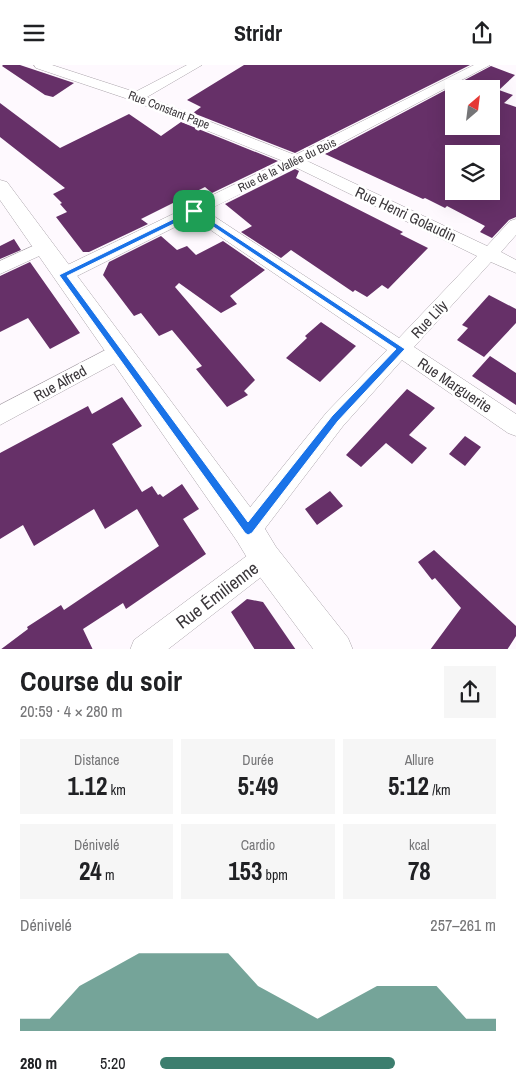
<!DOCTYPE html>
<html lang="fr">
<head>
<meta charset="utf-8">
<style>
	body { margin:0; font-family:"Archivo Narrow",sans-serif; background:#f6f6f6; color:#202124; height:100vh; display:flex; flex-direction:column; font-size:19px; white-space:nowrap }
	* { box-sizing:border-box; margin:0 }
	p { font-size:16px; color:#757577 }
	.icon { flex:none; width:28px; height:28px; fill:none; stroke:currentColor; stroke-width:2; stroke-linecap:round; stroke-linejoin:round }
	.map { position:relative; height:584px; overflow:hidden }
	.drawer { display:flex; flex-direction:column; background:#fff; flex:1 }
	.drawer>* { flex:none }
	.needle { width:32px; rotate:28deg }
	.controls { position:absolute; left:445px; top:15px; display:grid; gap:10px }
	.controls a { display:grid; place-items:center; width:55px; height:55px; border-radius:0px; background:#fff; box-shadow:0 5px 20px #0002; font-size:25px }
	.pin { position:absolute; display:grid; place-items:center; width:42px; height:42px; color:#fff; margin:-21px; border-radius:10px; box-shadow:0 2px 8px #0006 }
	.round { display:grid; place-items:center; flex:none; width:52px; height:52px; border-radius:0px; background:#f6f6f6 }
	.summary { display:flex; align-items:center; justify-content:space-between; height:85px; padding:0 20px }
	h1 { font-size:28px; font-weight:800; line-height:38px }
	.metrics { display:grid; grid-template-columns:repeat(3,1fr); gap:8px; height:85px; padding:5px 20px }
	.metrics div { display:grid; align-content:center; border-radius:0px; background:#f6f6f6; text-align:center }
	.metrics b { font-size:25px; font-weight:800 }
	.metrics small { font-size:14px; font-weight:400 }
	.metrics p { font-size:14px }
	.chart { height:140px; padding:10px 20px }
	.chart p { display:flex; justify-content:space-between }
	.chart svg { width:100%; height:90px; margin-top:5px; fill:#3c7e6e; opacity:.7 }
	ul { padding:0 20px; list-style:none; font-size:16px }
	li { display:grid; grid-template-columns:80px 60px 1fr; align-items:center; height:38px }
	li i { height:12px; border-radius:6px; background:#3c7e6e }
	header { display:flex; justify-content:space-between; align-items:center; height:65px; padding:0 20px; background:#fff; font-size:22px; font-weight:800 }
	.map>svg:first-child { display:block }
</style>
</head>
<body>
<header><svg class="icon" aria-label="menu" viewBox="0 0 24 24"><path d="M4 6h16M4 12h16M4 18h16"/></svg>Stridr<svg class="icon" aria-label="share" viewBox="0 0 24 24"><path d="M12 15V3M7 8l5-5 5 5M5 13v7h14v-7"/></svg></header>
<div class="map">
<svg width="516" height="585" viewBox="0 0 516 585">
	<rect width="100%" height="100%" fill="#fef9fe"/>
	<path fill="#663068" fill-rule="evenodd" d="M3,0H20L74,18L53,32L45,30L2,1Z
		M244,0H470L295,88L193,48L201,42L187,35Z
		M491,1L515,10L499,25L513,30L504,38L516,42V152L509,155L492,173L480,167L485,161L447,141L445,143L425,133L423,134L325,89ZM454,24H491V61H454ZM454,89H491V126H454Z
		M0,38L60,83L129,49L161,71L181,57L278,96L212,128L205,122L141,154L148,159L89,187H83L56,152L67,147L60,139L62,138L53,129L65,123L0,72Z
		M295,104L299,106L296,113L403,167L400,169L428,183L388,224L382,220L367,232L355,225L353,227L291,185L281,193L241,167L252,161L225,139Z
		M161,171L177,185L187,181L196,190L223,176L265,205L230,231L237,239L221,248L179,218L175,222L255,315L244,326L248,330L227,342L196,304L202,301L172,265L159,271L141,248L134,251L103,210L109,197Z
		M14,174L21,185L0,194V181Z
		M30,197L80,268L50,284L28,253L0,267V211Z
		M489,230L516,244V258L484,292L457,275L468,263L462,260Z
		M321,257L356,281L320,317L286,293L307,273L305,271Z
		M490,291L516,308V340L472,311Z
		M407,324L435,343L409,370L427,383L412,399L386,378L361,402L346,390Z
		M122,332L142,361L112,379L142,427L152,421L158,430L160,429L163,432L182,419L199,444L183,454L206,489L126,544L123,538L83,564L93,585H0L28,564L27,562L61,540L64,545L159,481L137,444L105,464L94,444L34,481L23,460L0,474V388L88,341L92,349Z
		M465,371L481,382L465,401L449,389Z
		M330,426L343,441L317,460L305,444Z
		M434,485L516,561V571L507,585H430L461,543L435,513L432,515L418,497Z
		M247,534L263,537L296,585H255L231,547Z"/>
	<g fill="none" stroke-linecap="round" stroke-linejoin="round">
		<g stroke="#aba4ab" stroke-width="1">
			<path id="minor" d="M34,0H52L135,27L187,0H202L147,32L295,90L474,0H490L307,96L487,181L510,156L516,154V170L501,187L516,195V208L491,197L414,282L516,349V371L508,368L402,295L343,361L257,474L248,477L239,474L236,465L239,456L327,347L387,285L193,153L69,215L63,216L57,215L54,210L57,205L283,96L131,35L36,3ZM295,102L477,191L399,273L206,146Z
				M44,176L50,178L53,182L50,186L0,209V196Z
				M119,278L126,280L129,286L126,292L0,360V340Z
				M265,480L274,484L278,493L274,502L167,585H130L134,575L256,484Z"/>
		</g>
		<g stroke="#aba4ab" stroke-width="1">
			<path id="tertiary" d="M0,115L7,117L259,454L276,482L348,573L353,585H314L254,504L237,476L0,135Z"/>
		</g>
		<use href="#minor" fill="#fff" fill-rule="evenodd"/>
		<use href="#tertiary" fill="#fff" fill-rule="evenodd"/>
	</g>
	<path fill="#1a73e8" stroke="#fff" fill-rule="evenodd" d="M194,144L405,284L338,356L252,468L248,470L245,468L59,210ZM194,149L396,284L332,351L248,457L67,211Z"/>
	<g text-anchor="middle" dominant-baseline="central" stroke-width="5" stroke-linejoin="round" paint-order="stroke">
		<g font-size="12" fill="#3b373b" stroke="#fff">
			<text transform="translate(169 45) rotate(21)">Rue Constant Pape</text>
			<text transform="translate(287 100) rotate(-26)">Rue de la Vallée du Bois</text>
		</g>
		<g font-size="15" fill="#3b373b" stroke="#fff">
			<text transform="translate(406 149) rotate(25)">Rue Henri Golaudin</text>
			<text transform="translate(429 254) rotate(-47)">Rue Lily</text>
			<text transform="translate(60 318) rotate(-29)">Rue Alfred</text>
			<text transform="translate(455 320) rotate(34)">Rue Marguerite</text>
		</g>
		<g font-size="18" fill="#3b373b" stroke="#fff">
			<text transform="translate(217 530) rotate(-37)">Rue Émilienne</text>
		</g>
	</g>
</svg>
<div class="controls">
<a><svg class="needle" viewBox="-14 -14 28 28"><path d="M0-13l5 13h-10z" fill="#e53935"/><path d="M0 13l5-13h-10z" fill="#757577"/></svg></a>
<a><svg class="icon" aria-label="layers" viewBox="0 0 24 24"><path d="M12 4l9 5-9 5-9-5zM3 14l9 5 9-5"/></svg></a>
</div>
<div class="pin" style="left:194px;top:146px;background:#1e9e55"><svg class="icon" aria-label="arrive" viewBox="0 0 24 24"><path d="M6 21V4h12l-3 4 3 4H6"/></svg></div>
</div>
<section class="drawer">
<div class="summary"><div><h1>Course du soir</h1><p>20:59 · 4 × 280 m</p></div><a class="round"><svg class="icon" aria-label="share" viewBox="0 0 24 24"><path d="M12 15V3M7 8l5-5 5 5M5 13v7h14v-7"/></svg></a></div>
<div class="metrics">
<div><p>Distance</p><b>1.12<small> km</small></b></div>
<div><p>Durée</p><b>5:49</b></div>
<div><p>Allure</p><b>5:12<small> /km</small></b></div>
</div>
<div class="metrics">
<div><p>Dénivelé</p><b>24<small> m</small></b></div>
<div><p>Cardio</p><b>153<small> bpm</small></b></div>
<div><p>kcal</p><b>78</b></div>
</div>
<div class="chart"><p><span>Dénivelé</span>257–261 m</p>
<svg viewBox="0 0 160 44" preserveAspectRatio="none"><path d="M0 44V38L10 38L20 22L30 14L40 6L50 6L60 6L70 6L80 22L90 30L100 38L110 30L120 22L130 22L140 22L150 38L160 38V44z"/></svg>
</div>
<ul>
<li><b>280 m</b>5:20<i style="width:70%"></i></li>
</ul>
</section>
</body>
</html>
